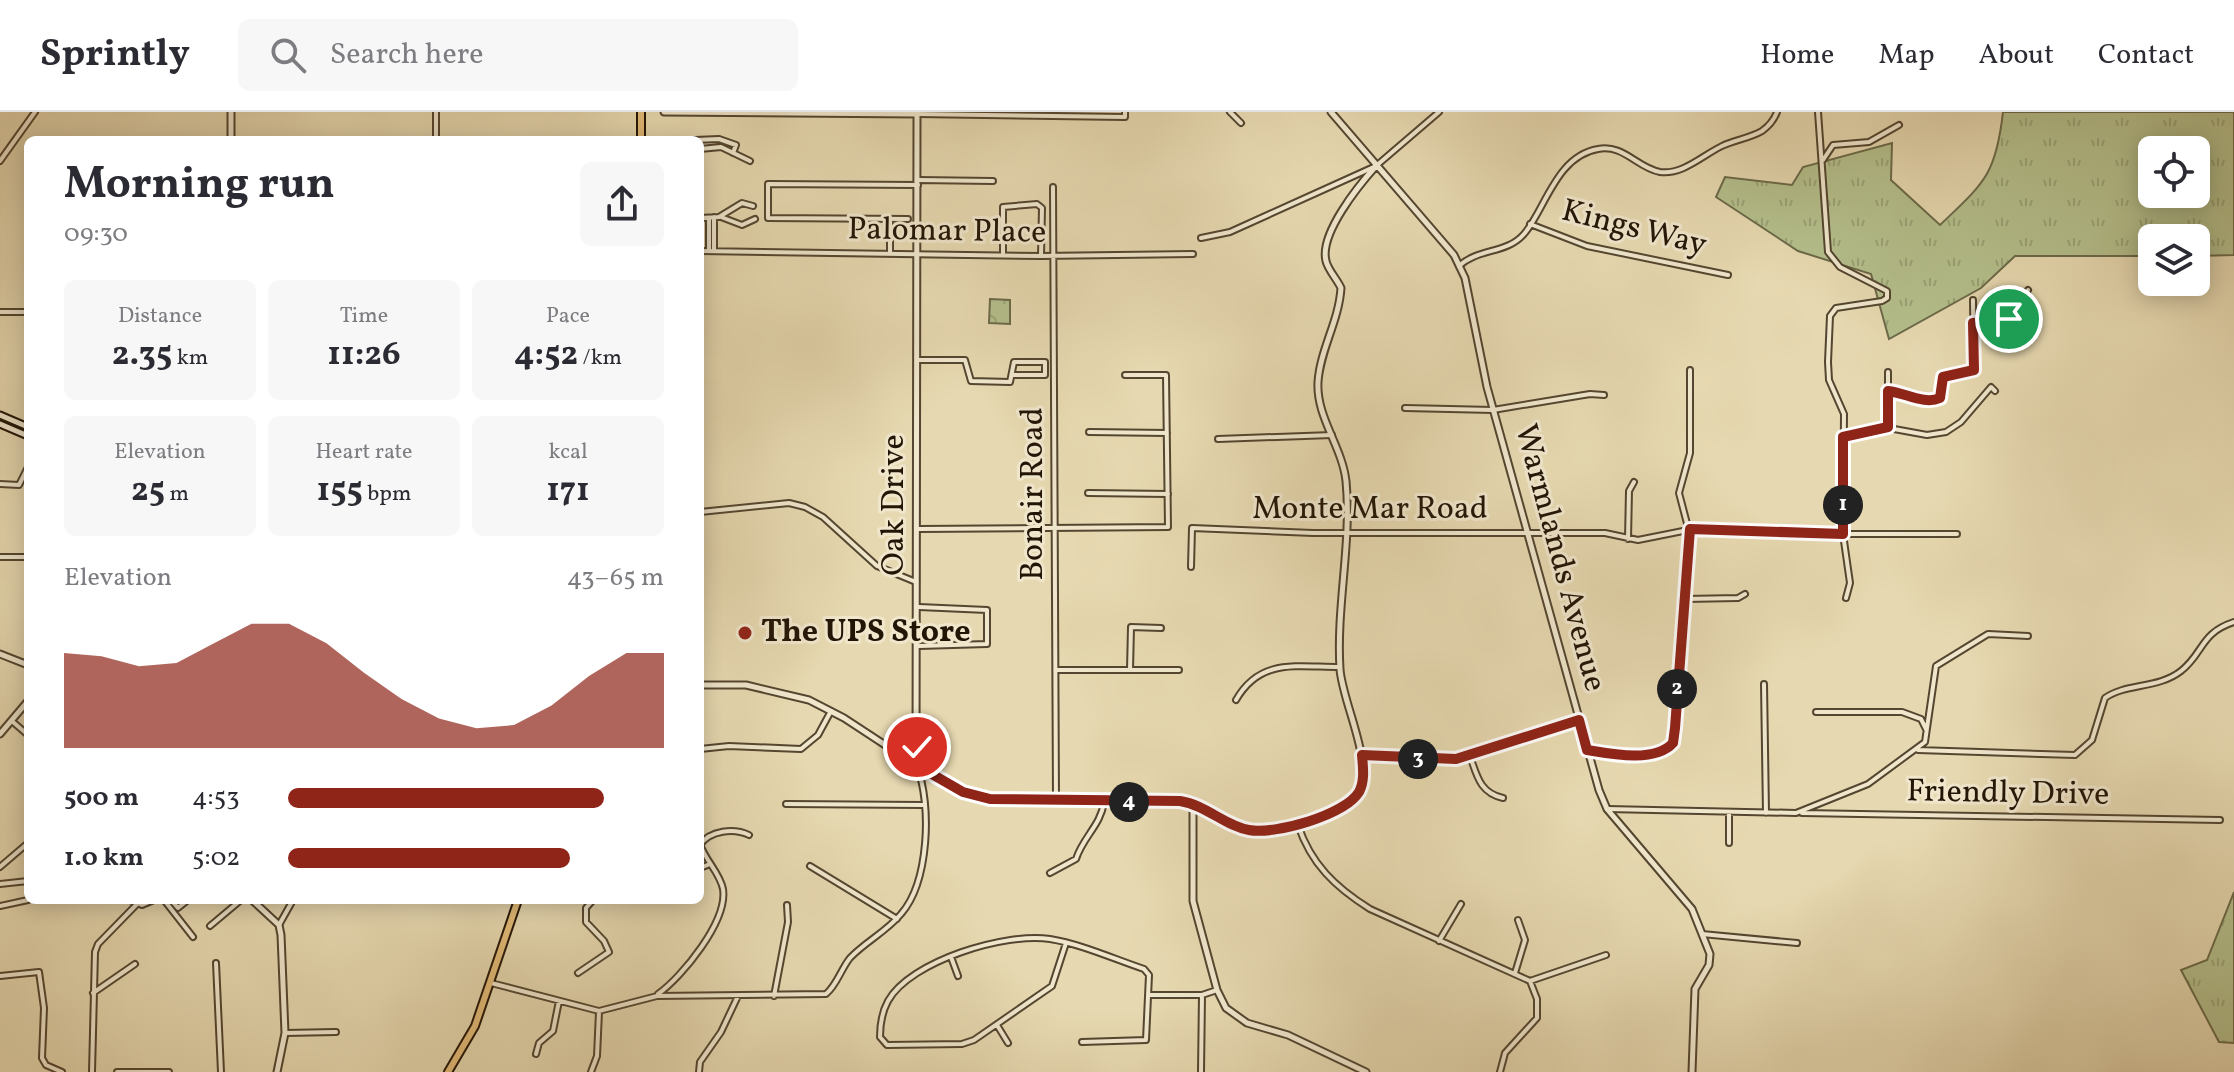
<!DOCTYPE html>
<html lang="en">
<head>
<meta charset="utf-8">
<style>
	body { margin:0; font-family:Vollkorn,serif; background:#f7f7f7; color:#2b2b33; height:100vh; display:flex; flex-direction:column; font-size:30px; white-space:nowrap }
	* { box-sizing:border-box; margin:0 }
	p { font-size:26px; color:#7c7c81 }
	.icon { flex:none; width:44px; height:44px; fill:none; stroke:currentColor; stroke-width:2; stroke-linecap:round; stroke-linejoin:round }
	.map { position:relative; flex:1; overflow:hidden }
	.details { position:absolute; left:24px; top:24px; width:680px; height:768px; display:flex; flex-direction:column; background:#fff; border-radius:12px; box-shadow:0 4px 20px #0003 }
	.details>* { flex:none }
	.fabs { position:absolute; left:2138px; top:24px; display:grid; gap:16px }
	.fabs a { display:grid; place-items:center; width:72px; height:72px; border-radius:12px; background:#fff; box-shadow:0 4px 20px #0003; font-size:40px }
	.pin { position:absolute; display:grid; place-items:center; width:68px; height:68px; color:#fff; margin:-34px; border:4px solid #fff; border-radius:50%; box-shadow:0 2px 8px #0007 }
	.km { position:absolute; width:40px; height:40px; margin:-20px; border-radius:50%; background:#222; color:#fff; font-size:22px; line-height:40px; text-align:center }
	.round { display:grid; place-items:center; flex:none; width:84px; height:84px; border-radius:12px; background:#f7f7f7 }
	.overview { display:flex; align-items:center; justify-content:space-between; height:136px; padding:0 40px }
	h1 { font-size:44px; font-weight:700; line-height:60px }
	.stats { display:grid; grid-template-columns:repeat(3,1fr); gap:12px; height:136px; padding:8px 40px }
	.stats div { display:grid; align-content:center; border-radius:12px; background:#f7f7f7; text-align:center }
	.stats b { font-size:34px; font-weight:700 }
	.stats small { font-size:22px; font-weight:400 }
	.stats p { font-size:22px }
	.chart { height:224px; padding:16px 40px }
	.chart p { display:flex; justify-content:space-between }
	.chart svg { width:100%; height:144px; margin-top:8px; fill:#8f2418; opacity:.7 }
	ul { padding:0 40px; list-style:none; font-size:26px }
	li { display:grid; grid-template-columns:128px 96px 1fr; align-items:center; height:60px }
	li i { height:20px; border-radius:10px; background:#8f2418 }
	header { display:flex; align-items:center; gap:48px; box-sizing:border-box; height:112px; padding:0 40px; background:#fff; border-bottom:2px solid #e1e1e2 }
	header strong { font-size:38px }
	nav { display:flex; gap:44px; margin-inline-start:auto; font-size:28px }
	.search { width:560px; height:72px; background:#f7f7f7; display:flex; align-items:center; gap:20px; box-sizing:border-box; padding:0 28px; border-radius:12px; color:#7c7c81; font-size:30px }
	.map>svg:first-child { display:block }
</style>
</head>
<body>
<header>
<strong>Sprintly</strong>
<div class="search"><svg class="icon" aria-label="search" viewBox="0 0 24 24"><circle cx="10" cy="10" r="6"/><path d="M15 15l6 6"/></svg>Search here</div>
<nav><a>Home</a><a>Map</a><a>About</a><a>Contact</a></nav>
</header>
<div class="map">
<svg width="2234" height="960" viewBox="0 0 2234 960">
	<defs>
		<pattern id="grass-tufts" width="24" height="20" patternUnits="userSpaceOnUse" patternTransform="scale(2)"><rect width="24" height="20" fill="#b4bf8c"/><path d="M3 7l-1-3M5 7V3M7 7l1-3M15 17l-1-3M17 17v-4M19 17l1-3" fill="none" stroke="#9aa377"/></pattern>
		<pattern id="park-crowns" width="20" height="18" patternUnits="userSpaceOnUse" patternTransform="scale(2)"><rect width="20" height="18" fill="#b4bf8c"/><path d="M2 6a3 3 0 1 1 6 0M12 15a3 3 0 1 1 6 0" fill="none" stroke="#9aa377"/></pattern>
	</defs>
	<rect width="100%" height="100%" fill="#e6d8b0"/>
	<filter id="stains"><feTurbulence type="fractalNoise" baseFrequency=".0025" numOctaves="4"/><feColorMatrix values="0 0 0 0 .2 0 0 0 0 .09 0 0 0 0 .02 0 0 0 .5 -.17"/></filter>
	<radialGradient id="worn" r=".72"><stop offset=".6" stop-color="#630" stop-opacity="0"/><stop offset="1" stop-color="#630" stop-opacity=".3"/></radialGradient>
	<path fill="url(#grass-tufts)" stroke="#6c6a49" stroke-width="2" fill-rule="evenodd" d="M2003,0H2234V143L2196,144V126H2152V144H2015L1981,176L1889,227L1871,162L1798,139L1716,85L1725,65L1792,73L1803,55L1892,31L1891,68L1940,113C1984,71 1996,63 2003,0ZM2152,38H2196V82H2152Z
		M2234,780V931L2219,930L2181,858L2207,848Z"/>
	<path fill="url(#park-crowns)" stroke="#6c6a49" stroke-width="2" d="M990,187L1010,188V212L989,211Z"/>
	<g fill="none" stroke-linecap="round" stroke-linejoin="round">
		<g stroke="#544630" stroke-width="8">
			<path id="minor" d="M436,0V28
				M1230,0L1241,11
				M1818,0L1828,140L1840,155L1887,179V186L1882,189L1836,196L1830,204L1828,250L1829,268L1844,302L1843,422L1850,471L1846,486
				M917,2L1125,5V0
				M695,28L719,27L736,33L733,41
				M700,37L721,35L750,49
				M1823,48L1833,33L1869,30L1899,13
				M0,49L35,0
				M918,68L993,69
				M1053,75L1056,688
				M721,105L742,113L755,107
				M700,106L719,105L742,91L753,94
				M908,107L768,106V72L918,73
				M1530,112L1587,134L1728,163
				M1201,126L1230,120L1376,54L1439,0
				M700,139L1041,144L1193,142
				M709,139V106
				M714,139V105
				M890,141V107
				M1003,143V95L1037,92L1042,96L1041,144
				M1459,154C1478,136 1507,142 1524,122C1545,98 1556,44 1598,37C1624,32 1637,56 1660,60C1683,63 1703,43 1722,34C1735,28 1750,26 1762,19C1769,14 1774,8 1777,0
				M0,200H28
				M1973,211L2009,207L2028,178
				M918,248H965L971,269L1010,270L1014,250H1045V263H1013
				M1888,260V279
				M1405,296L1493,298L1590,282L1604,283
				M1888,315V279L1908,281L1921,289L1940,286L1943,265L1974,258L1973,188
				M1089,320L1167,321
				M1843,325L1883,315L1927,323L1946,320L1961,310L1991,275L1995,279
				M1218,327L1332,323
				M0,372L19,373L28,355
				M1088,381L1168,382
				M700,400L789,391L805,395L823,405L877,454L916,470
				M919,417L1168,415L1166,263H1125
				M1628,427L1629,379L1634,370
				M0,445H28
				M1191,455L1192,416L1313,421H1605L1638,428L1693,417L1754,422H1957
				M1685,487L1738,486L1745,482
				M919,495L987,498V532L919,534
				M1057,558H1179
				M1130,558L1131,515L1161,516
				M1764,572L1766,701
				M1236,588C1260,546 1296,555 1339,555
				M1816,600H1902L1921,607L1926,617
				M13,610L28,623
				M700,637L729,634L801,637L818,623L831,599
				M1587,638C1611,641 1655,651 1673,631L1690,423L1679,381L1690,341V258
				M1918,638L2075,643L2092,628L2105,586C2126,571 2158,577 2181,559C2204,541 2200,521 2234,510
				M1470,644C1477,664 1480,681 1503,686
				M786,692L923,693
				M1607,697L1796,701L1868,672L1925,630L1936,554L1988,522L2028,524
				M1802,701L2220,708
				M1298,713C1311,752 1335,775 1370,797L1530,869L1537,887V906L1505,941L1500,960
				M1729,731V702
				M700,733C710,718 734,716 749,723
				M810,754L897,807
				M0,755L28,731
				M700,756L710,752
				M1050,761L1076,747C1083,725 1101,713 1104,690
				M0,772L28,769
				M130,788L142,793L154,788
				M164,788L193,825
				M171,788L178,796L188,788
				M0,794L28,788
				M279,813L293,788
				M210,814L241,788
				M1702,822L1797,831
				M1439,829L1461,792
				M1066,831L1052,874L974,928L962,932L887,933L880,925C880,914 882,900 888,889C910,849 1006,820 1050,827C1081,832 1114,847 1144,857L1149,863L1146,928L1082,930
				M951,845L958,864
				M216,851L221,960
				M578,861L609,840L604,829L586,810V796L593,788
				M1515,861L1525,828L1518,808
				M0,864L39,860L44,896L42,946L46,953L62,960
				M1530,869L1606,843
				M491,871L599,899L657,884L826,882C837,873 841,857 850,846C865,830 886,820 901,802C929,770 932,693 917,655
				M93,881L135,852
				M658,882C682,865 728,809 723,777C720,761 705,748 700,732
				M1151,883H1202L1217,878
				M774,884L788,810L787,793
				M997,913L1008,931
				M285,921L336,920
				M536,942L539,931L553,919L559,889
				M92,960L95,840L98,832L137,792
				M117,960H169
				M591,960L597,944L599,900
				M699,960L700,950L721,920L738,884
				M1201,960L1202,883"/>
		</g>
		<g stroke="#544630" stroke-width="9">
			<path id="tertiary" d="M664,0L917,2L916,653
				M1331,0L1454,143L1465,166L1487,275L1599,678L1607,697L1692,797L1710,842L1709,853L1695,877L1692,960
				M231,28V0
				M0,542L28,553
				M700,573H746L809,588L844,606L937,667L978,685L1193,691V789L1217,878L1226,896L1247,911L1288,923L1366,960
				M0,622L28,589
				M896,638L905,641L916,636
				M1362,643L1456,647L1579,608
				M1193,691C1250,720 1262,729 1323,702C1336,697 1351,693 1358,680C1375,652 1342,590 1340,557C1336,494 1352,431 1346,369C1342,334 1316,305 1318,270C1320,238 1339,209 1341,176C1337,167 1328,158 1326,149C1319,122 1359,73 1376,54
				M252,788L279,813L281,823L285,921L277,960"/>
		</g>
		<g stroke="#231506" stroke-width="9">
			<path id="secondary" d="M0,303L28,315
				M0,312L28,324"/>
		</g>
		<g stroke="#231506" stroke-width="10">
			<path id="primary" d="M641,0V28
				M448,960L475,914L518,788"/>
		</g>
		<use href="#minor" stroke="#efe6cc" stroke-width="4"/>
		<use href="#tertiary" stroke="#efe6cc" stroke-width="5"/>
		<use href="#secondary" stroke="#efe6cc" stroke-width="5"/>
		<use href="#primary" stroke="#e3bc78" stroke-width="6"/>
	</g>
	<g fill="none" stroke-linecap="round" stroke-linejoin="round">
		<g stroke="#fff" stroke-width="16">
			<path id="route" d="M917,635L916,653L963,680L990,687L1180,689C1206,693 1225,714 1249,718C1275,723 1345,703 1359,680C1365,669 1363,655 1362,643L1456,647L1579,608L1587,638C1611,642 1655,651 1673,631L1675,616L1690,417L1843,422V325L1888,315V279C1906,281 1924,293 1940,286L1943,265L1974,258L1973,211L2009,207"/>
		</g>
		<use href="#route" stroke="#8f2418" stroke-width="10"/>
	</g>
	<circle fill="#8f2418" stroke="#efe6cc" stroke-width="3" cx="745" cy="521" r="8"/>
	<g text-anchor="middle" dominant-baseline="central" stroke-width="6" stroke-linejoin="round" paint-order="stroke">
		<g font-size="32" fill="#231506" stroke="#efe6cc">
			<text transform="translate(1634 117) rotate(14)">Kings Way</text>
			<text transform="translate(947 120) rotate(1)">Palomar Place</text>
			<text transform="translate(1034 382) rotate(-90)">Bonair Road</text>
			<text transform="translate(895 393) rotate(-90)">Oak Drive</text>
			<text x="1370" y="398">Monte Mar Road</text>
			<text transform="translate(1559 446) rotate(75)">Warmlands Avenue</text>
			<text transform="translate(2008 682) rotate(1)">Friendly Drive</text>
		</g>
		<g font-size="32" font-weight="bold" fill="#231506" stroke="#efe6cc" text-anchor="start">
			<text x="761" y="521">The UPS Store</text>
		</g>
	</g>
	<rect width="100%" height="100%" filter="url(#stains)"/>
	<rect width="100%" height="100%" fill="url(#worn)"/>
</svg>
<div class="fabs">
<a><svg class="icon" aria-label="locate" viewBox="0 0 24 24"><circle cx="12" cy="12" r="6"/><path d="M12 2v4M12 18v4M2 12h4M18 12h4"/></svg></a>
<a><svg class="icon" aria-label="layers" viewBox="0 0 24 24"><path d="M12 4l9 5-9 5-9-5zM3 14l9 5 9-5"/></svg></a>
</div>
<div class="pin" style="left:2009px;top:207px;background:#1e9e55"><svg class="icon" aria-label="arrive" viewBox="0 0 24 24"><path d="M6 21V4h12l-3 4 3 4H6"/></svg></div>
<div class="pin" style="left:917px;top:635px;background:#d93025"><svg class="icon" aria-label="check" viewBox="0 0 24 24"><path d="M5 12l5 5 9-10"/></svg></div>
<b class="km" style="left:1843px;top:393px">1</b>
<b class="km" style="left:1677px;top:577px">2</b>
<b class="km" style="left:1418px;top:647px">3</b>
<b class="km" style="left:1129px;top:690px">4</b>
<section class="details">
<div class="overview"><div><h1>Morning run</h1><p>09:30</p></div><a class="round"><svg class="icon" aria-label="share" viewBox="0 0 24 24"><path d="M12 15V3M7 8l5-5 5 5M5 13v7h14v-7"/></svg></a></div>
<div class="stats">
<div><p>Distance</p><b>2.35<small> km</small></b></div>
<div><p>Time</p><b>11:26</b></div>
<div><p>Pace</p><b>4:52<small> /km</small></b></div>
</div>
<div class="stats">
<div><p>Elevation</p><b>25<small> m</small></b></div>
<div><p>Heart rate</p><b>155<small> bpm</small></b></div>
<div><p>kcal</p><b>171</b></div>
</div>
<div class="chart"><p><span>Elevation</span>43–65 m</p>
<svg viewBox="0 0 160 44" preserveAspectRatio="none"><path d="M0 44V15L10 16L20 19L30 18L40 12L50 6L60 6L70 12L80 21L90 29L100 35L110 38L120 37L130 31L140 22L150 15L160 15V44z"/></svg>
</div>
<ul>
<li><b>500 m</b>4:53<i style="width:84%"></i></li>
<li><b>1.0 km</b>5:02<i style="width:75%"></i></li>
</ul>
</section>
</div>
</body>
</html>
